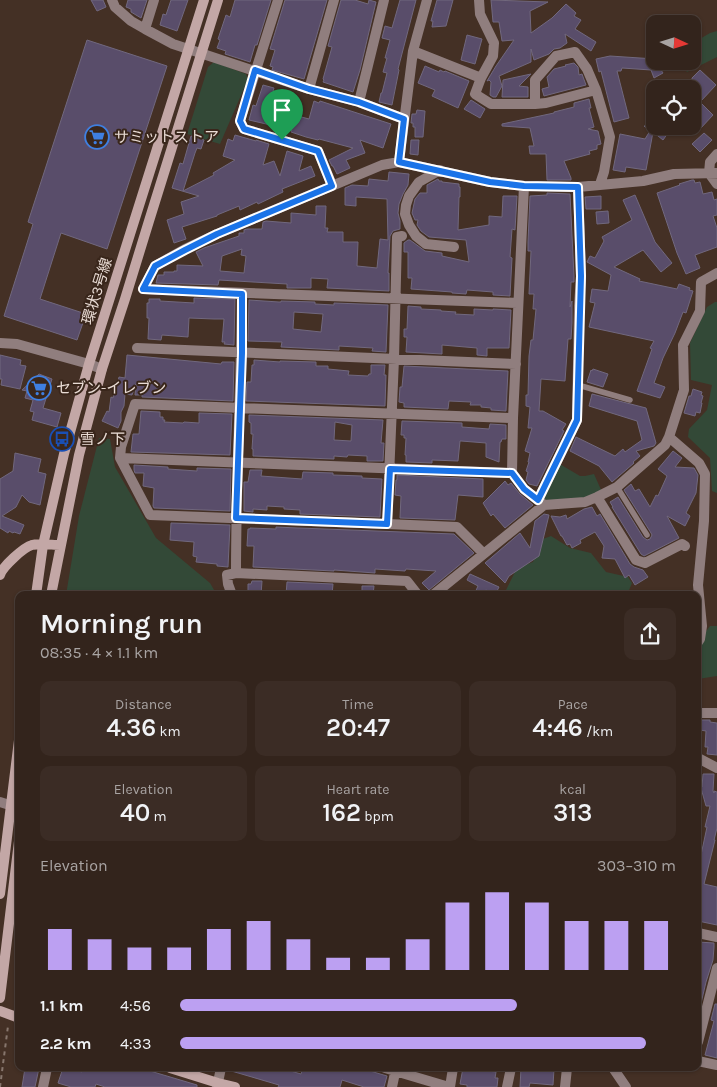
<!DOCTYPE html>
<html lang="en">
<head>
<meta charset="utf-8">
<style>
	body { margin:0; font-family:Karla,"Noto Sans JP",sans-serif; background:#3b2c25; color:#f1f3f6; height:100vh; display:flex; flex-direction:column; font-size:19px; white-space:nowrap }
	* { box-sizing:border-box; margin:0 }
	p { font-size:16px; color:#a9a4a3 }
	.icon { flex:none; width:28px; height:28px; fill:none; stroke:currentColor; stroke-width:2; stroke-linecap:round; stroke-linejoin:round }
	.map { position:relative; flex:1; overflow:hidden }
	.side { position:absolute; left:15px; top:591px; width:686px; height:480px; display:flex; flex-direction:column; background:#33241c; border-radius:10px; box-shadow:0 1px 4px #0004,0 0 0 1px #4e413b }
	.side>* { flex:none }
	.needle { width:32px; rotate:94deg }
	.tools { position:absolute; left:646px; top:15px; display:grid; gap:10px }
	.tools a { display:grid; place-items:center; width:55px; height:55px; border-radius:10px; background:#33241c; box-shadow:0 1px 4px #0004,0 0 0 1px #4e413b; font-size:25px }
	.pin { position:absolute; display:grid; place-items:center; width:42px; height:42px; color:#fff; margin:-51px -21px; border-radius:50% 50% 50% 0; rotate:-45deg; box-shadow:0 0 5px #0007 }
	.pin .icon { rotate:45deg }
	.round { display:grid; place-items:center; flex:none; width:52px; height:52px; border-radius:10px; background:#3b2c25 }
	.summary { display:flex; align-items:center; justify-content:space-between; height:85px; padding:0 25px }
	h1 { font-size:28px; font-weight:600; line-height:38px }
	.metrics { display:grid; grid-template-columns:repeat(3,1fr); gap:8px; height:85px; padding:5px 25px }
	.metrics div { display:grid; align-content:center; border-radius:10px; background:#3b2c25; text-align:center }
	.metrics b { font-size:25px; font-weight:600 }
	.metrics small { font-size:14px; font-weight:400 }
	.metrics p { font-size:14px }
	.chart { height:140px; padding:10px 25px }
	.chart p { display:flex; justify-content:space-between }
	.chart svg { width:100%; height:90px; margin-top:5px; stroke:#bca0f2; stroke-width:6 }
	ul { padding:0 25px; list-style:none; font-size:16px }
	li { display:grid; grid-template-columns:80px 60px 1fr; align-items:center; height:38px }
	li i { height:12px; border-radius:6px; background:#bca0f2 }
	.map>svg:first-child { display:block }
</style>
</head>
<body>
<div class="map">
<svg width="717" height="1087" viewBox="0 0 717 1087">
	<rect width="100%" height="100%" fill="#443025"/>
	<path fill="#334937" d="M717,31V57L687,72L681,64L682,61H692L693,43L710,33Z
		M214,62L246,74L248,79L220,144L187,134L208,67Z
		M715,302H717V493L712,491L710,458L688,437L689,429L707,410L712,385L691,380L690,343L707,307Z
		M99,438L110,439L115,467L156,538L210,583L217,595H66L79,516Z
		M558,463L580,476H585L594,474L602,492L589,498L551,503L543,498Z
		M551,536L570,548L591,553L606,572L628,577L632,583L627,595H604L602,593L572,591L563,595H478V594L505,592L517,568L533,562L543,539Z
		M710,626H717V676L698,679V642Z"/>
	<path fill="#594d6a" stroke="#71687e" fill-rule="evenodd" d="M91,0H103L106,7L97,11Z
		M128,0H147L141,18L131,12V9L126,7Z
		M171,0H188L177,31L160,25L163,14L166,15Z
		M235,0H271L257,45H255L250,62L225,54L226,51L217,48L220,40L218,39L226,15L230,17Z
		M285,0H327L304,79L272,70L273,67L270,66L275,50L270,49Z
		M341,0H355L368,4L369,0L376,2L360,70L353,92L323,82L324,80L323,79L332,47L328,46Z
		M400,0H416L398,69L399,70L392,105L379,102L381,93H382L387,73L383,72L387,58H385L390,40L382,38L385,26L392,28Z
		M437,0H453L446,26L432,27L433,21H431Z
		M491,0L548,2L530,11L531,33L552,18L566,4L576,13L574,16L581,20L575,29L596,42L591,51L565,34L567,43L560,48L554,49L549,54L534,60L531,49V62L499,76L502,86L496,97H493L490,95L491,82L489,80L487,81L496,66L514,40L502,41L499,22H493Z
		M467,35L482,39L475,64L461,60Z
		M87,40L167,66L107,249L61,233L40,299L86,314L77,340L4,316L33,224L28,222Z
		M610,56L655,59V61H663L666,68L661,70L663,73L654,78L651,70L622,68L621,71H617L629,118L614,122L601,71L599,72L596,59Z
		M574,63L578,67L579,75L582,74L586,85L544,96L542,89L549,87L547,77L554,69L566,66L565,65Z
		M425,66L439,72L440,70L444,72L445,71L469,81L458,108L432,96L435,90L418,83Z
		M700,70L716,85L700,102L713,115L700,129L692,122V78Z
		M531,74L519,86L528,87V97H502L503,80Z
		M263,85L274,88L273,91L299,99L294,115L309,119L314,101L319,103L320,101L391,124L383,148L360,140L365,153L346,160L350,168L337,174L333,166H332L329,160L353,148L319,139L318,140L306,137L291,132L292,130L249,120L253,105L256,106Z
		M589,99L591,108H589L594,127L588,129L598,131L601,144L597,145V149L589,151L590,154L564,161L571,178V180H547L546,154H530L529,146H534L530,128L502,126V124L554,113V112L574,107V103Z
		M471,100L485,109L480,118L464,109Z
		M417,110L425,111L423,137H415V127H413V123H411L412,114H416Z
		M644,126H673L663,140L653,132L646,170L626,167L625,172L613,170L620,134L645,139L650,131Z
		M704,133L712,140L700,152L692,144Z
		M235,135L256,141V140L269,144L263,165L274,161L280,176L287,151L303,156L299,171L311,166L315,176L282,189L283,192L258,204L257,202L240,210L239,206L217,215V216L182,227L186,239L174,243L167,220L184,214L181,202L199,196L172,188L180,163L183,164L191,136L204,140L201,149L197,148L195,153L183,191L214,175L213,173L235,160L223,156L228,139L233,141Z
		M411,140H419L418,155L410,154Z
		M389,172L409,174L408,185L403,194L399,204L398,213L400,221V229L393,231L390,236L388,273H389V291L327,288L328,279L311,278V288H287V284L219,280L218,285L156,283L158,275H164V272H174V271H177V265L203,266L196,252L204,248L239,236V233H244V230L247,229H262L263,222L266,221L291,223V213L316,215V206H326L325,228H328L327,232H343V242H358L357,266L377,268L380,239L388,240L387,199L356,197V206L345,205V188L352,185L368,186L369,179L388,181ZM242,249L241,255L246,256L244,273L220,271L222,256Z
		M438,179L439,181H442V182L459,184V187H460V197H459L458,230L489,225V216L502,217L503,196H517L515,230L512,229L510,257L512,258L510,296L493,295V292L467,290L466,294L452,293V292L411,289L412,278H408V252H404V243L408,240H410L425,251L442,253V256L469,262L466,240L429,237L421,231L417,225L418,220H415L412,213L415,199L420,193H427V185Z
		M692,180H694L695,183L700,182L703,194L712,192L714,200L717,199V215L713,216L717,228V247L695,255L700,268L686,274L677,253L657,193L680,185L679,184Z
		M547,193L570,194L574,276V282H571L570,307L572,301V323L571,339H568L565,381L541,379L539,411H543L566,424L562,430L564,431L537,486L529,484L526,480L528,472L526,471L529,462H528L530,453L525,451L532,428H528L530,407L526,406V395H528L529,356L531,340H533L536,309H533L534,294H529L531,251H528V242L530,196L547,195Z
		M635,195L655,242L672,263L661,272L643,250L614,267L640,279L639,281L677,289L679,284L690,288L689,290L693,291L686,313L683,312L675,333L663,358L654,383L665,387L660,398L637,391L652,349L650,348L654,341L589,327L595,303L590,302L592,289L608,291L611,275L587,262L590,256L595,258L604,241L602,237L632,220L623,200Z
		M601,196V209H586L585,197Z
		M608,211L609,223L597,224L596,212Z
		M194,298L235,299L234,345L224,344L225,342H222L224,319H214L189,318L188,337L162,335L161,340L148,339L149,318H147V303H149V299H160V301L194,303Z
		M249,300L279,302H281V301L315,302V304L334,305V303L388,305L386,352L372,351L373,348L339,346V350L281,347L282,342L248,341ZM294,312L323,314L321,332L293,329Z
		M408,306L421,307V309L441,310V311L456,312L455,314L474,315V309L493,310V309L511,310L509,348H487V356L477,355V348L442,345V354L406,352L407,337H404V329H407Z
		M0,355L21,360L20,365L26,366L20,389L1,385L2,379H0Z
		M127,355L221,364L222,362H234L233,401L142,397V395H135L136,384L132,395L125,394L124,406L121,412V421L118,428L102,421L107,411L109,412L111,397L113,398L116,381H118L119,377L125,378Z
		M254,360L280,362V361L316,362V366H328V369L349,371L348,375L368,376L369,374H371V365H385L384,375H386L385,406L246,401L247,382H251L252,365H254Z
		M404,366L508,371L506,411L491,410V408L481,407V405H470L471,402L449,401L448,409L404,407V403L399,402L400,387H402Z
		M593,369L608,374L603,387L587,382L591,370L592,371Z
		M39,374L52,379L43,408L61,413L57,427L32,420L34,412L30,411L33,400L25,398L27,391L22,390Z
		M693,389L702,392L701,395L703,396L701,403H702L700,413L696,412L695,416L684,413L689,396H691Z
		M592,394L646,408L656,443L654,446L636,451L640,456L633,462L634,463L612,482L599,466L570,451L576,437L615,456L623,449L625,452L642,440L637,421L589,406Z
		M141,411L160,412V417H163V420H165L164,422L183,423L184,422L199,423V413L232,414L230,455L131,452L133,434H139Z
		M249,415L383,420L381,443H384L383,461H367V456L348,455L347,457L334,456V459L253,456V449H252L253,434H251V423L249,422ZM335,422L352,425L351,441L334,440Z
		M402,421L462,423V427L489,429L490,424L506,425V439H502L501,442H500L499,462L486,457V443L461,441H460L458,461L432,460V463L406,462V455H405L406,438H404V435H401Z
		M673,451L682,458L675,467L694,468L698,475L696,493L686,513L690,516L685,526L667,516L679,538L644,556L641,554L612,507H613L610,502L618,497L643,537L647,540L650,539L652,535L651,533L624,490L631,484L635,491L639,489L650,507L656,495L658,496L667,476L658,469Z
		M15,453L41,459L38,472L46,474L40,505L29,502L22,495L16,507L2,516L24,525L20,534L14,532L13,533L9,531L8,533L0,528V479L13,471Z
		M134,465L168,467V469L197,471V468L231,469L230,511L154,508L153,506L154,488L143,486L144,473H135L134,470Z
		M250,470H262L261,476L302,479L303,472L333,473V475L362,476V478L382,479L380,517L300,514V510L284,509V507L267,506V510L253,509V512L244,511V482H248Z
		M397,475L483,479V497L458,495L455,520L400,518L401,496L395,495L396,480H397Z
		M505,481L508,485L511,483L520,494L533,505L505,528L493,514L491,516L483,503Z
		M592,507L597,516L600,514L630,564L634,567L643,570L648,577L635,585L629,575L625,578L615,559L602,558L604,546L595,532L580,540L581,543L572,548L570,544L567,545L562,536H561L551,516L560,517L566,515L567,519L584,509Z
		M544,514L549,515L539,556L509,576L505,583L485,563L520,533L530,548L535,521Z
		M171,523L230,525L228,567L217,566V564L196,562L197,557L193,556L194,542L170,540Z
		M276,527L298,528H299L454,534L474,553L429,590L422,583L436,571L406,569L405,571L375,569V573L334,570V571L253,567L254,546H247L248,529H250V528L276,529Z
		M470,574L499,587L495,595L486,590L479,595H474L478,586L467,580Z
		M252,581H262L261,595H248V584H251Z
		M287,582L333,584L332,595H286Z
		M362,586H374L373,595H362Z
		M701,720H710V722L717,723V755L707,754L708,747H705L706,731L700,730Z
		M703,774H714L713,791L714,793V791L717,792V828L714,840H715L704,884L717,887V925L698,921V869L707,827H705L710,806H706L701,788L702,787Z
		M698,942L714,943V947L713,960L706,982L698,1016Z
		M715,1004H717V1058L705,1055L714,1021L711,1020Z
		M25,1068H39L35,1087H22Z
		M63,1068H67L82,1072L84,1068H140L197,1085V1087H105L96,1084L95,1087H71L58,1083Z
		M228,1068H280L301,1074L303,1068H360L387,1076L384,1087H364L342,1080L340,1087H278L279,1085L228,1070Z
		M463,1068H479V1070L496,1072L495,1078H498L497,1087H467V1085L460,1084Z
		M521,1068H540L554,1069L553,1085L530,1083L529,1087H520Z"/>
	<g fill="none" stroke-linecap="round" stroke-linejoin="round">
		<path stroke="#87766d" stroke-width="2" stroke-dasharray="4 4" stroke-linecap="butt" d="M0,1087L8,1026"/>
		<path stroke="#907e7e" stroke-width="5.5" d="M578,385L630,400
			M617,487L647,535"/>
		<path stroke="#907e7e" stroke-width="10" d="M112,0L115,7L131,21L145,29L173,44L309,89L359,102L404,119
			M278,0L240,121L244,129L318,151L332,185
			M479,0L480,14L494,43L493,56L481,78L475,94L491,104H535L546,103L596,90L610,137L604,172L600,184
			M145,29L154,0
			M413,51L481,78
			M309,89L334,0
			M359,102L384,0
			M535,104V80L556,56L575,52L587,69L596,90
			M717,154L710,162L709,173L717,184
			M399,162L413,51L427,0
			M440,170L419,182L409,196L406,205L405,214L409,225L416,236L426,244L454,247
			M524,186L513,418L512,473L524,489L544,505
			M402,236L397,237L394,359L387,524L457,527L483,553
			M242,293C241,387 236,480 236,573L407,581L418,595
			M518,303L143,289L155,266L185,249L217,234L382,165L399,162L490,182L524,186L578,187L643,181L674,174L717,173
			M0,343L17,344L89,364L102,369
			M137,348L516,364
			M669,437L699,463L705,474L704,521L698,585L702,626L700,639L698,642
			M120,458L512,473
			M597,497L636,560L645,563L682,544L685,546
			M538,500L577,420L579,306L581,276L578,187
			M387,524L150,515L120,458L121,447L135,404L513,418
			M232,595L228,584L227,575L236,573
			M433,595L544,505L585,502L597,497L617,487L626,479L665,445L669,437L684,390L683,345L700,311L701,282L717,273
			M698,713H717
			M698,758L717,768
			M0,802L19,808
			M698,933L717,937
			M698,1042L717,968
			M698,1061L717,1065
			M385,1068L449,1087
			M613,1068L626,1087
			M43,1087L47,1068
			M217,1087L221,1068
			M392,1087L396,1068
			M450,1087L453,1068
			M507,1087L511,1068
			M565,1087L567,1068"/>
		<path stroke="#c3a7a6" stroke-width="10" d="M0,575C2,567 24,547 32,545C37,543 53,545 60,545
			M36,595L43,545L64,454L89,364L204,0
			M51,595L79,455L102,369L125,299L149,221L218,0
			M0,894L19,740
			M0,998L19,841
			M0,1011L19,1018
			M170,1068L218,1083L235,1087"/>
	</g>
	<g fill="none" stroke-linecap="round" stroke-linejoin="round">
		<g stroke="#fff" stroke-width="10">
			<path id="route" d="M255,70L309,89L359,102L404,119L399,162L490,182L524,186L578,187L581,276L577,420L538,500L524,489L512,473L390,469L387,524L236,518L242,353V294L143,289L155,266L185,250L217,234L332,186L318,151L244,129L240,121Z"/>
		</g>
		<use href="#route" stroke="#1a73e8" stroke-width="6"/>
	</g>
	<defs>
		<g id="supermarket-ring" transform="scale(1.25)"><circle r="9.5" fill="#39261b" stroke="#3f7fe0" stroke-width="1.5"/><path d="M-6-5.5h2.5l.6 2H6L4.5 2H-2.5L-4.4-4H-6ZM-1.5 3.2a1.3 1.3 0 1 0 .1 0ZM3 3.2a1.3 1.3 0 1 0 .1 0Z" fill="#3f7fe0"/></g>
		<g id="bus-ring" transform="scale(1.25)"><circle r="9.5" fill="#39261b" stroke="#1a4fb4" stroke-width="1.5"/><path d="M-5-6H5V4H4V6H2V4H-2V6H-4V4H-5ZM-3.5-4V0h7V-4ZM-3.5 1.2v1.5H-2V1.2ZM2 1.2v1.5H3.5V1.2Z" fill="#1a4fb4"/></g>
	</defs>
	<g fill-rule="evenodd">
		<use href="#supermarket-ring" x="97" y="137"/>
		<use href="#supermarket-ring" x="39" y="388"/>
		<use href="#bus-ring" x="62" y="439"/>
	</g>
	<g text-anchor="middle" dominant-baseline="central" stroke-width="4" stroke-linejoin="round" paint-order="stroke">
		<g font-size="15" fill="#e9dcd5" stroke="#39261b" text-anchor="start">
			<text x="114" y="137">サミットストア</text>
			<text x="56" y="388">セブン-イレブン</text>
			<text x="80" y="439">雪ノ下</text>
		</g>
		<g font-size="15" fill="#e9dcd5" stroke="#39261b">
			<text transform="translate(97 291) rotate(-73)">環状3号線</text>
		</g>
	</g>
</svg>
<div class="tools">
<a><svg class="needle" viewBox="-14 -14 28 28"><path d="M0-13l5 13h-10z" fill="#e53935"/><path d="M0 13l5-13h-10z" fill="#a9a4a3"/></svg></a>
<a><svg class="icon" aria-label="locate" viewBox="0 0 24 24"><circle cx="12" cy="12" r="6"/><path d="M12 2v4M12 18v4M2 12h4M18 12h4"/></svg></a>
</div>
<div class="pin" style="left:282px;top:140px;background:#1e9e55"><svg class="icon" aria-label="arrive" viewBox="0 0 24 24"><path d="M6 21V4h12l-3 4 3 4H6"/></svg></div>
<section class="side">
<div class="summary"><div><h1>Morning run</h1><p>08:35 · 4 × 1.1 km</p></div><a class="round"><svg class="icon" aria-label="share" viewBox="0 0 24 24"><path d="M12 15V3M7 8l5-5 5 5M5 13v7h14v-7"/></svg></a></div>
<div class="metrics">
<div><p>Distance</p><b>4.36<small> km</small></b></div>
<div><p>Time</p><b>20:47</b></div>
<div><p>Pace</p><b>4:46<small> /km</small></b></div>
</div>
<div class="metrics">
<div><p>Elevation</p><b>40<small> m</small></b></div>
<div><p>Heart rate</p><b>162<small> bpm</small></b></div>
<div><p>kcal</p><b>313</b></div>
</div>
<div class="chart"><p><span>Elevation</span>303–310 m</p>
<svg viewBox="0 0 160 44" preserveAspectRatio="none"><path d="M5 44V24M15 44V29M25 44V33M35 44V33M45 44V24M55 44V20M65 44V29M75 44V38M85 44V38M95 44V29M105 44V11M115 44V6M125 44V11M135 44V20M145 44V20M155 44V20"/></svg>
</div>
<ul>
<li><b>1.1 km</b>4:56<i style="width:68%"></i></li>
<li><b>2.2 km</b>4:33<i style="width:94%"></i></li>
</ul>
</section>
</div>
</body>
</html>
